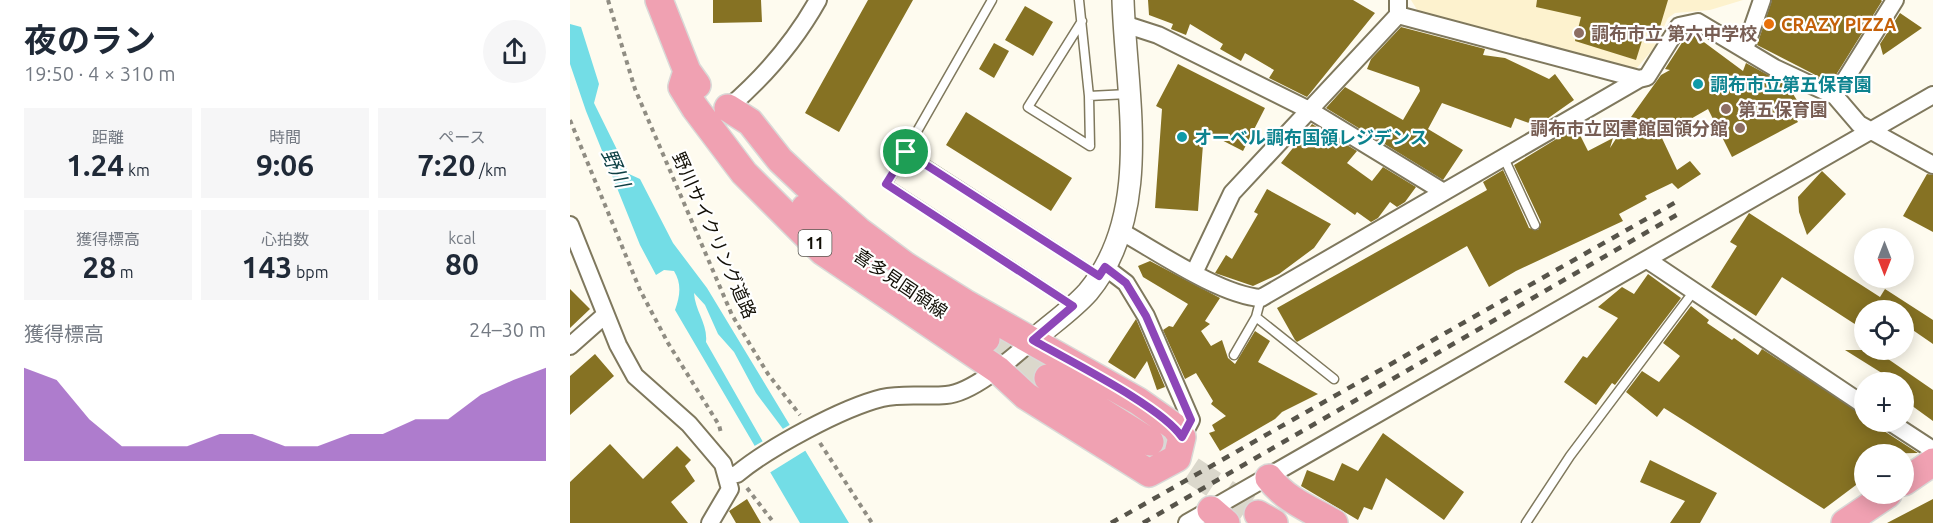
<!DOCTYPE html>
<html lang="ja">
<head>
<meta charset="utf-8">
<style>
	body { margin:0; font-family:Ubuntu,"Noto Sans JP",sans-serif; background:#f6f6f7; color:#1f2937; height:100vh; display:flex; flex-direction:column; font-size:22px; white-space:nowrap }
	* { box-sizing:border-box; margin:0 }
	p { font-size:20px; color:#747a83 }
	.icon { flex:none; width:33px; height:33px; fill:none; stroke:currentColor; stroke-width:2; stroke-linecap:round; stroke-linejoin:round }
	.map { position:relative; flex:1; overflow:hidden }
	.details { display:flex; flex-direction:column; background:#fff; width:570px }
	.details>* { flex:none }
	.needle { width:39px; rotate:180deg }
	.tools { position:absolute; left:1284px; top:228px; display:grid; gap:12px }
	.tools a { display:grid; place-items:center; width:60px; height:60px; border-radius:50%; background:#fff; box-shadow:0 3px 15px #0003; font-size:30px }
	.pin { position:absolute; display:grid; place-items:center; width:51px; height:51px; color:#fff; margin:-26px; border:3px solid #fff; border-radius:50%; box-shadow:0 2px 6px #0007 }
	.round { display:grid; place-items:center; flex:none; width:63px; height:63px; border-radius:32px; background:#f6f6f7 }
	.summary { display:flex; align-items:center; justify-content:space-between; height:102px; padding:0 24px }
	h1 { font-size:33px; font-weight:700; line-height:45px }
	.stats { display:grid; grid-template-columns:repeat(3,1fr); gap:9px; height:102px; padding:6px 24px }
	.stats div { display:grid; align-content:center; border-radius:0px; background:#f6f6f7; text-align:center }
	.stats b { font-size:30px; font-weight:700 }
	.stats small { font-size:16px; font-weight:400 }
	.stats p { font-size:16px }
	.chart { height:168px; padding:12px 24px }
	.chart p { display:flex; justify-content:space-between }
	.chart svg { width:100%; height:108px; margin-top:6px; fill:#8d46b8; opacity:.7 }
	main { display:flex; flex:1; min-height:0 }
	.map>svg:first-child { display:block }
</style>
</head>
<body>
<main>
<section class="details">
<div class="summary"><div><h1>夜のラン</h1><p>19:50 · 4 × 310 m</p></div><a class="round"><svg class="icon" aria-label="share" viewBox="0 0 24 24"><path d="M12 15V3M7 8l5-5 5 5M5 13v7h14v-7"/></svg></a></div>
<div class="stats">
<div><p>距離</p><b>1.24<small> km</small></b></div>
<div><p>時間</p><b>9:06</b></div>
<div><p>ペース</p><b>7:20<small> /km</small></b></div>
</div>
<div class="stats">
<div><p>獲得標高</p><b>28<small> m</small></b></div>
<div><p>心拍数</p><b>143<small> bpm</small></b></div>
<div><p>kcal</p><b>80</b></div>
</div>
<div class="chart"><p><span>獲得標高</span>24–30 m</p>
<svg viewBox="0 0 160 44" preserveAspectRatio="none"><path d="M0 44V6L10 11L20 27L30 38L40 38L50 38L60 33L70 33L80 38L90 38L100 33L110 33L120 27L130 27L140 17L150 11L160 6V44z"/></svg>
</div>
</section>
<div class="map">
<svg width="1363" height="523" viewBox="0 0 1363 523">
	<rect width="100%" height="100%" fill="#fefbef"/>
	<path fill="#fdf2ce" d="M841,0H1173L1140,10L1105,13L1098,18L1084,48L1066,69L849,13Z"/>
	<path fill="#73dde6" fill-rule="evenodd" d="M0,24L11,27L29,84L24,103L59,174L70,179L103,243L137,288L279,523H230L105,310C110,296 112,284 104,271L94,270L86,275L70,245L16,111L0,64ZM124,293L135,305L148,334L164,352L186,393L219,437L197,449L136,342C138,324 125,311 124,293Z"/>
	<path fill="#fefbef" d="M223,423L238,449L196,475L181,448L195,440L199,447L216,437L211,430Z"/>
	<path fill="#867223" d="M143,0H191L192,22L143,23Z
		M298,0H343L269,132L235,113Z
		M578,0H783L805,13L737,97L699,78L704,70L675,53L671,61L650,49L653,44L620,24L616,35L601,29L603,24L579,15Z
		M967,0H1098L1089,30L1076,28L1066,60L1005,41L1011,17L966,7Z
		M1202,0H1311L1312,1L1261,83L1187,45Z
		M455,6L483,22L463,56L435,40Z
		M1330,13L1352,28L1313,55L1310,44Z
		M831,27L915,49L913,55L935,58L979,79L985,74L1004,100L967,126L945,118L941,128L872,103L858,129L893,150L873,180L756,108L775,87L833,120L850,91L849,87L797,69L801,59Z
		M1123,34L1173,71L1176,63L1218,86L1230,105L1221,110L1228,122L1162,157L1138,109L1091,136L1107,170L1120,161L1131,174L1108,189L1102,183L1075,196L1077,199L1049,214L1053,221L946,271L919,287L897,246L727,342L725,340L707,308L917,190L913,182L933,170L959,228L968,230L971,222L944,165L1006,127L1018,151L1043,138L1040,148L1049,134L1075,121L1061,117L1091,75L1100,70L1095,69L1117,35Z
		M424,43L439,51L424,78L409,69Z
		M608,64L695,108L673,151L634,131L628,211L585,208L592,109L586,106Z
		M396,112L502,178L481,211L376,145Z
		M742,124L787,151L777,163L802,181L813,167L846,187L835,202L827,207L820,202L808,218L801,222L787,212L785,215L711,163Z
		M1252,171L1276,194L1237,235L1229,212L1228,197Z
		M1357,174L1363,175V232L1333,216Z
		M697,189L761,224L744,248L709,274L683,286L645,273L656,255L662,259L688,214L684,212Z
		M1179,213L1310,297L1315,289L1363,320V344L1334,324V310H1294V330L1212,277L1186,316L1141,287L1167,246L1160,242Z
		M580,261L650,298L635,321L640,324L631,331L641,346L652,340L658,358L665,364L685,331L700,341L688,362L748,394L712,412L705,419L650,451L639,433L645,431L642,425L656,416L641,404L643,401L626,373L615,379L593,330L599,326L603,327L618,304L573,277L568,266Z
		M1078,274L1111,298L1045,385L1042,383L1026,405L994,382L1013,356L1017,358L1048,318L1028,307L1052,287L1064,294Z
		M0,289L20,309L0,328Z
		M1121,306L1139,320L1137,323L1162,340L1164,338L1188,355L1192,349L1294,415V422H1310L1314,431L1348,453L1294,454V479L1254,509L1094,408L1087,417L1056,392L1072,371L1089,382L1110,356L1093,343Z
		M566,319L567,321L595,387L587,390L577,361L565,379L538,362Z
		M1275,350H1305L1363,390V421L1334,400V382H1310L1315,375Z
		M25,354L44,376L0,415V376Z
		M813,433L894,492L874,520L816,478L802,510L794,507L788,520L731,486L737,470L764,481L772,463L788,471Z
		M40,444L73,479L107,446L121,460L115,466L125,481L101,502L118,523H0V482Z
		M1080,460L1147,493L1130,523H1100L1115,501L1070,482Z
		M177,499L191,523H166L159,511Z
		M1363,499V523H1317Z"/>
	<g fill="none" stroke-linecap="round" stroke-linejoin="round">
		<path stroke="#dbd8cc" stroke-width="27" stroke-dasharray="27 14" stroke-linecap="butt" d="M416,339L478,378
			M587,447L688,514"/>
		<g stroke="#7f785d" stroke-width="11">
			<path id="service" d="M422,0L317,184L503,306
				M509,0L519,96L520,146
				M512,21L458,107L520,146
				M519,96L558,94
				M336,151L529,276
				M933,156L965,225
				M686,317L764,379
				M664,355L686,317L691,298
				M956,523L1000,456L1124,291"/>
		</g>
		<g stroke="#7f785d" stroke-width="20">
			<path id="minor" d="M828,0V15L1069,79L1077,77L1109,26L1128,22L1205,68L1265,96L1289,124L1363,165
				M554,24L588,35L741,111L872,191
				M1175,49L1192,0
				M1265,96L1325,0
				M158,108C193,78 225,41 248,0
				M0,225L48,345L65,376L119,424L153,464L160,489L140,523
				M552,232C588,252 650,295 691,298L1069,79
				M1079,261L1294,405
				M535,267L556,283L576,316L621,420L612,437
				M624,273L662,193L828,15
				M0,346L35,315
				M1320,422L1363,450
				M158,476L167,474C200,447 272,408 312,398C334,393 354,397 376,395C403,393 442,358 463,340
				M617,523L1363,95"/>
		</g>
		<g stroke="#7f785d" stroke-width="24">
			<path id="tertiary" d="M463,340C481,324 502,310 518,292C584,213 556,95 553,0"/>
		</g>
		<g stroke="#d9d9d7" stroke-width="30">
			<path id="primary" d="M89,0L117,71L127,85
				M117,71L112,87L125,108L174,173L252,251L428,370L456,396L579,473L607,458L612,437L605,427L568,401L395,303L336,266L289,231L243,191L210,160L180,122L158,108
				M235,208L279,248L300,262
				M354,299L416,339
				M478,378L580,442
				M699,478C717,501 740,509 764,523
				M1334,482L1363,462
				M641,510L656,523
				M688,514L704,523
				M1275,523L1318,494"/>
		</g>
		<path stroke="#908d83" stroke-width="4" stroke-dasharray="4.5 4.5" stroke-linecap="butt" d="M38,0L65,89L162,315L198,374L230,415
			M0,120L70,290L98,343L149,425L151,433
			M250,443L302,523
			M177,488L204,523"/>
		<use href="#service" stroke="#fff" stroke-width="8"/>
		<use href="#minor" stroke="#fff" stroke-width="16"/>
		<use href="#tertiary" stroke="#fff" stroke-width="21"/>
		<use href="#primary" stroke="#f0a1b2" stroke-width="27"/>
		<path stroke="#57544a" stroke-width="4.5" stroke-dasharray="8 8" stroke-linecap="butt" d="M541,523L1106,202
			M573,523L1110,213"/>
	</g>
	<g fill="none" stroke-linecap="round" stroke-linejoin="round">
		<g stroke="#fff" stroke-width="12">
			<path id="route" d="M336,152L529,276L535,267L556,283L576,316L621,420L612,437C591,406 499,361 463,340L503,306L316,184Z"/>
		</g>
		<use href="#route" stroke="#8d46b8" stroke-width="8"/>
	</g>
	<circle fill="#e8710a" stroke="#fff" stroke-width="2" cx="1199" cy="24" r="6"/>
	<g fill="#8d6e63" stroke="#fff" stroke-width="2">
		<circle cx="1009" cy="33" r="6"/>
		<circle cx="1156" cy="109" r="6"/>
		<circle cx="1170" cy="128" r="6"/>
	</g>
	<g fill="#0f9aa8" stroke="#fff" stroke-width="2">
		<circle cx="1128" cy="84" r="6"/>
		<circle cx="612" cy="137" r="6"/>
	</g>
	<g text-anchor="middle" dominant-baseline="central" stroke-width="4.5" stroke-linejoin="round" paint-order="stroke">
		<rect fill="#fff" stroke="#595751" stroke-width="1.5" x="228.5" y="230" width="33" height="26" rx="4.5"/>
		<g font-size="16" font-weight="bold" fill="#120f06">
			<text x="245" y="243">11</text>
		</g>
		<g font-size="18" font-weight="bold" fill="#c56008" stroke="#fff" text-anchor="start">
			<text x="1211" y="24">CRAZY PIZZA</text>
		</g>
		<g font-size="18" font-weight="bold" fill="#785e54" stroke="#fff" text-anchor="start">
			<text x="1021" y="33">調布市立 第六中学校</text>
			<text x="1168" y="109">第五保育園</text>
			<text x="1158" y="128" text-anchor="end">調布市立図書館国領分館</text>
		</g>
		<g font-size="18" font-weight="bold" fill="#0d838f" stroke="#fff" text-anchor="start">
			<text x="1140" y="84">調布市立第五保育園</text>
			<text x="624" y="137">オーベル調布国領レジデンス</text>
		</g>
		<g font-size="18" fill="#120f06" stroke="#fff">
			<text transform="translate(145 235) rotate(66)">野川サイクリング道路</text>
			<text transform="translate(331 283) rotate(34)">喜多見国領線</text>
		</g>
		<g font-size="20" font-style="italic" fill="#0c3f43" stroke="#fff">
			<text transform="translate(46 168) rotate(66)">野川</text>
		</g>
	</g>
</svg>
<div class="tools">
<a><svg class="needle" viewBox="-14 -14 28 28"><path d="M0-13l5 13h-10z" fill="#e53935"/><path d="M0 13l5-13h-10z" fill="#747a83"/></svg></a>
<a><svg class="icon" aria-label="locate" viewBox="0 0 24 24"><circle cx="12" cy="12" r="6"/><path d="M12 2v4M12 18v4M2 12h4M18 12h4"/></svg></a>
<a>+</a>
<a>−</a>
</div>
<div class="pin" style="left:336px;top:152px;background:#1e9e55"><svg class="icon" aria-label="arrive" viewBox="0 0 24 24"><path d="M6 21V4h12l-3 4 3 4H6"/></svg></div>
</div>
</main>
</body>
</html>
